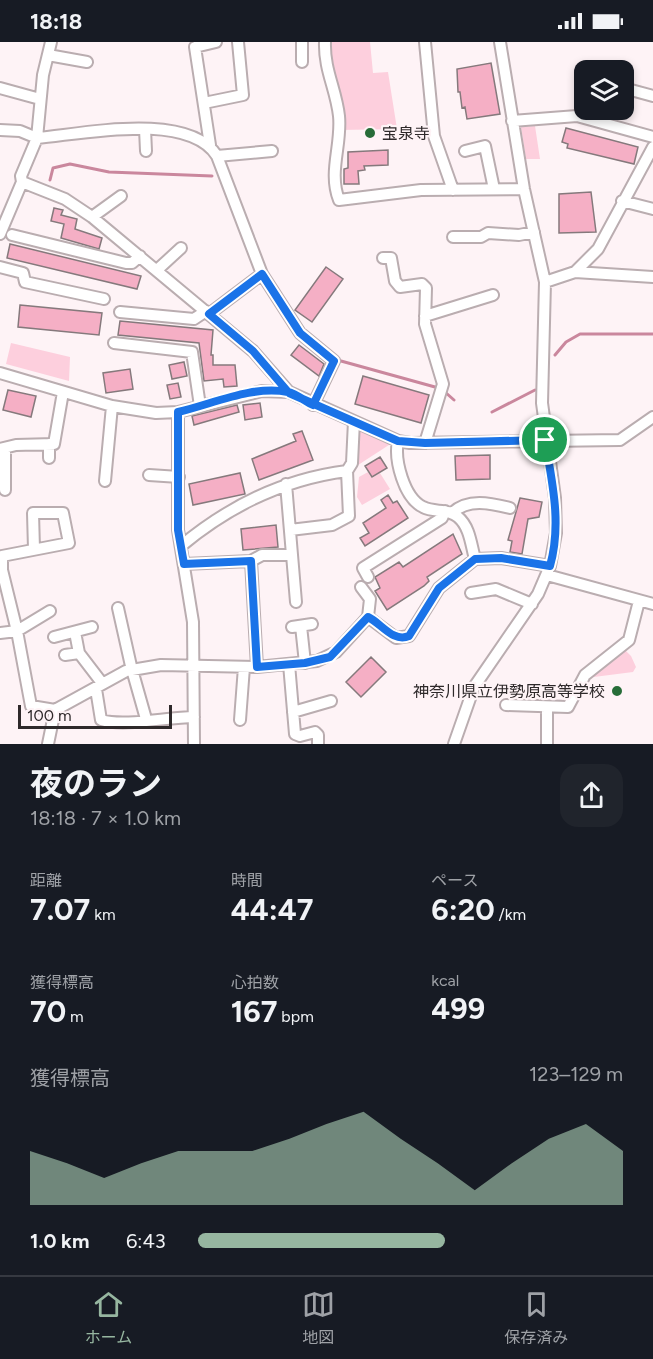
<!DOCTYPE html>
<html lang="ja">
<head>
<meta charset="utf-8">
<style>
	body { margin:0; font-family:Figtree,"Noto Sans JP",sans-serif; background:#20242c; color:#f1f3f6; height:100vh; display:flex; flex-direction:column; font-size:22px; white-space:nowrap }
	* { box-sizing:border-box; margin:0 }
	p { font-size:20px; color:#9ea1a6 }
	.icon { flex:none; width:33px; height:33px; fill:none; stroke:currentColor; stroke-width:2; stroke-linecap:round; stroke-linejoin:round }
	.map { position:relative; height:702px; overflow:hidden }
	.panel { display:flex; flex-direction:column; background:#171b24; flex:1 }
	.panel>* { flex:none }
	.tools { position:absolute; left:574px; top:18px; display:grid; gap:12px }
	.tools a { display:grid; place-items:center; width:60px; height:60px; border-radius:12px; background:#171b24; box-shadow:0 3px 9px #0003; font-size:30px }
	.scale { position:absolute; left:18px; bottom:15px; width:154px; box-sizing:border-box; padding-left:6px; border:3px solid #2e292a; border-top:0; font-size:16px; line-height:21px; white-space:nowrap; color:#2e292a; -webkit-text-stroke:4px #fef3f6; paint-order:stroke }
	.pin { position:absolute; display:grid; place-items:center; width:51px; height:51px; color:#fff; margin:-26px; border:3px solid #fff; border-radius:50%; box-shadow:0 2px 6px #0007 }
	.round { display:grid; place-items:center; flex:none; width:63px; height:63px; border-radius:18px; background:#20242c }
	.overview { display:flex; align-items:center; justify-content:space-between; height:102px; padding:0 30px }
	h1 { font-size:33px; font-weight:700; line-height:45px }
	.figures { display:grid; grid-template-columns:repeat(3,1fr); gap:9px; height:102px; padding:6px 30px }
	.figures div { display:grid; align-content:center }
	.figures b { font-size:30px; font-weight:700 }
	.figures small { font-size:16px; font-weight:400 }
	.figures p { font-size:16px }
	.chart { height:168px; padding:12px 30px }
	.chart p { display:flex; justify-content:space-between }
	.chart svg { width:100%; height:108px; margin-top:6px; fill:#96b6a0; opacity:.7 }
	ul { padding:0 30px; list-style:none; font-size:20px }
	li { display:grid; grid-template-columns:96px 72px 1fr; align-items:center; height:45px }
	li i { height:15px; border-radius:8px; background:#96b6a0 }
	.status { display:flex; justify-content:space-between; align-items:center; height:42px; padding:0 30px; background:#171b24; direction:ltr }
	.status svg { height:16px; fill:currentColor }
	.menu { display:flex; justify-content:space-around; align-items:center; height:84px; border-top:2px solid #363941; background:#171b24; font-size:16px; color:#9ea1a6 }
	.menu a { display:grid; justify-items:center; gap:3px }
	.menu .selected { color:#96b6a0 }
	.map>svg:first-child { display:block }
</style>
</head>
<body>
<div class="status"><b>18:18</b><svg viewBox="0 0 49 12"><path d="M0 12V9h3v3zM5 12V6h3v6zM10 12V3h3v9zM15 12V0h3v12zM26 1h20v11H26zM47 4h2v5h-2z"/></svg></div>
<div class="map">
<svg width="653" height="702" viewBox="0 0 653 702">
	<rect width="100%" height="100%" fill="#fef3f6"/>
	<path fill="#fdcfdd" d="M328,0H370L373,31L388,30L397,87L340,88Z
		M535,84L540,117H526L521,85Z
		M11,301L70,315L69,339L6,322Z
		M362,387L392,401L355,425L357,391Z
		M368,430L372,436L380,431L390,447L362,463L357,455L359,435Z
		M622,605L631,614L636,625L633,630L586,636Z"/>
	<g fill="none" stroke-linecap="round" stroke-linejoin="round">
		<path stroke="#ca879d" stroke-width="3" d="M50,138L53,126L70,122L109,130L212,134
			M555,313L566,300L580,292H653
			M341,319L435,345
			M445,350L454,358
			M492,370L535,348"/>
	</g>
	<path fill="#f5afc5" stroke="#85797c" stroke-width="1.5" d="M491,21L500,72L467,77L465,65L462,66L460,50H458L457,27Z
		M566,86L638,105L634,122L567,106L568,102L562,100Z
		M388,108V123L364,124L365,128L358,129L359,142H344V127L348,126V110Z
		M591,150L596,190L559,191V152Z
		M54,166L63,168L61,173L77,177L75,187L102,196L99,207L61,196L64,182L51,179Z
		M10,202L141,234L137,247L7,216Z
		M326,225L343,237L312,280L295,268Z
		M20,263L102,271L99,293L18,285Z
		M120,279L213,288L211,313H213V323H235L237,344L224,345L223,337L204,339L199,301L118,293Z
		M299,303L324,322L319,334L291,313Z
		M184,320L187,334L172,337L169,323Z
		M130,327L133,347L106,351L103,331Z
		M363,334L429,353L421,381L355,362Z
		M178,341L181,355L170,357L167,343Z
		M8,348L36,354L31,375L3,368Z
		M260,361L262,375L245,378L243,363Z
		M237,363L239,370L194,383L192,374Z
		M302,389L313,418L259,438L252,417L296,399L293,392Z
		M490,413V437L456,438L455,414Z
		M380,415L387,426L372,435L365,424Z
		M240,431L245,452L193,463L189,442Z
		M388,453L393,461L397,459L408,476L365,504L360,496L369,491L363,481L386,466L381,458Z
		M520,456L542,460L539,475L528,477L522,512L510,510L512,499L508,498Z
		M276,483L278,505L243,508L241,487Z
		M453,492L462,512L427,535L429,539L424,544L387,568L375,549L380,546L375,535L399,520L403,525Z
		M371,615L386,630L361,655L346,640Z"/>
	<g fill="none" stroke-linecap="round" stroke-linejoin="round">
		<g stroke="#baadb0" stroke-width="14">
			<path id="minor" d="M302,0V20
				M325,0C324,28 336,47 339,74C342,103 328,130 339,158L421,148L524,147
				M425,0L434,94L453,148
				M48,13L87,20
				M0,46L40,57
				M624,51L631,48L653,54
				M204,61L243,53L238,0
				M512,79L577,74L653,95
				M145,87L146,109
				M0,88L20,89L37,96C83,92 188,69 217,114L262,232L300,291L334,319L313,363
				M210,103L195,5L216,0
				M465,109L485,104L494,147
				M217,114L272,109
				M22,140L65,157L92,175L253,309L289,350
				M622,159L653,167
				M92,175L121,154
				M0,192L22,140L21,134L37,96L43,33L51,0
				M12,193L126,221H132L140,214
				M453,195H481L488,191L519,193L534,190
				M383,216H391L395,239L400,245L422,242L426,246L425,282L443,342L425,401
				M0,225L23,231L25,240L104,257
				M157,228L181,206
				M575,230L653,235
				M545,240L575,230L598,207L653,105
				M120,270L194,277L206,269
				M209,272L262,232
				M425,274L493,253
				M114,301L192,310L200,364
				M0,331L112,364L156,371L178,370L262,349L289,350L398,399L410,401L620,398L653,375
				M178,370V488L193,580L194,702
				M49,402V416
				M5,406V448
				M0,407L16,403L54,402L63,350
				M149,433L179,435
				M105,439L112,364
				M286,442L296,560
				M452,471C468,456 490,461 510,466
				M290,488L332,483L349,474L347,429
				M181,504C229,464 284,437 347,429L352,421L354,379
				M34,507L33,471H63L69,501L2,514V528L17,589L31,664L55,668
				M475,517L501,516L550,524
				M251,519L257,625
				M184,522L251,519L262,513H291
				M547,533L653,562
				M368,535L363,526L442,476L445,469
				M361,545L370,557L368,575
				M471,551L496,547L532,562
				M118,566L131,624L146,677
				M301,584L305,621
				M292,585L312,582
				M75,590L79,611L102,641
				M0,591L17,589L50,569
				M54,595L92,585
				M65,613L79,611
				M289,622L295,692L300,694L315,690L318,693V702
				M96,647L101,678C125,685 167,675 194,675
				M506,663L568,665L585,633L629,598L639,559
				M293,670L331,659
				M240,678L244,625
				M48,702L55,668L126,629L161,623L257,625L317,619L336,610L368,575L396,596L409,594L439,546L475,517C471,503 470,485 458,475C448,466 434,471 423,465C404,456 394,418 398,399
				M454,702L474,645L538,552L550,524L556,491L555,456L542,361L545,240L524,147L500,0
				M547,702V666"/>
		</g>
		<use href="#minor" stroke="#fff" stroke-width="10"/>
	</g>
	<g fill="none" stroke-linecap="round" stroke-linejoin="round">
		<g stroke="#fff" stroke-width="12">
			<path id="route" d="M545,398L425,401L398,399L289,351L253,309L209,272L262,232L300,291L334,319L313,363C305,359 296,352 288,350C252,343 213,362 178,370V488L184,522L251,519L257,625L305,621L330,615L368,575C381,581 393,601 409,594L439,546L475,517L501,516L550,524C562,481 552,440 545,398"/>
		</g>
		<use href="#route" stroke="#1a73e8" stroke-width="8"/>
	</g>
	<g fill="#276c38" stroke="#fef3f6" stroke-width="2">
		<circle cx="370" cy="91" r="6"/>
		<circle cx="617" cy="649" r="6"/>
	</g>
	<g text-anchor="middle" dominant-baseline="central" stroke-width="4.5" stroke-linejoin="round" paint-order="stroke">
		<g font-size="16" fill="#2e292a" stroke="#fef3f6" text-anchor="start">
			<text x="382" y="91">宝泉寺</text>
			<text x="605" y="649" text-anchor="end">神奈川県立伊勢原高等学校</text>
		</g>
	</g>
</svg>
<div class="tools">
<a><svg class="icon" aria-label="layers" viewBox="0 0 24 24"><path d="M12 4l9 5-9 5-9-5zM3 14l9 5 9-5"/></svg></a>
</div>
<div class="scale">100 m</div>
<div class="pin" style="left:545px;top:398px;background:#1e9e55"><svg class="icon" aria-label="arrive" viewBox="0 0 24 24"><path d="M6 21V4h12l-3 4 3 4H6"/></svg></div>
</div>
<section class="panel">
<div class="overview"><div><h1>夜のラン</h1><p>18:18 · 7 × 1.0 km</p></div><a class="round"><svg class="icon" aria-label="share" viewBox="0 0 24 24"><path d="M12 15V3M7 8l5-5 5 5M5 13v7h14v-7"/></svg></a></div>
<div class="figures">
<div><p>距離</p><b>7.07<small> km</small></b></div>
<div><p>時間</p><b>44:47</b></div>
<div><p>ペース</p><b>6:20<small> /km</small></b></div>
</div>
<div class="figures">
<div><p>獲得標高</p><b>70<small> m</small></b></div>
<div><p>心拍数</p><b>167<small> bpm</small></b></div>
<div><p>kcal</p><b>499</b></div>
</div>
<div class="chart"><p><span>獲得標高</span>123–129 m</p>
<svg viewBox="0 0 160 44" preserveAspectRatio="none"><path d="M0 44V22L10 27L20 33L30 27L40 22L50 22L60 22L70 17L80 11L90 6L100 17L110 27L120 38L130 27L140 17L150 11L160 22V44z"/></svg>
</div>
<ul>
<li><b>1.0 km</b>6:43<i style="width:58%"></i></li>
</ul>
</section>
<nav class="menu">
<a class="selected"><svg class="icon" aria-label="home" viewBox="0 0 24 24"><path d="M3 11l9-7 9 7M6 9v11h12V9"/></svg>ホーム</a>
<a><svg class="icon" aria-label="map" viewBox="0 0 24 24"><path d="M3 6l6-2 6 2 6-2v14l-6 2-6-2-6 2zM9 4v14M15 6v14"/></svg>地図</a>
<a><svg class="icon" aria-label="saved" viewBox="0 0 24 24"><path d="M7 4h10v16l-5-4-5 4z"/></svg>保存済み</a>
</nav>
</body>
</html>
